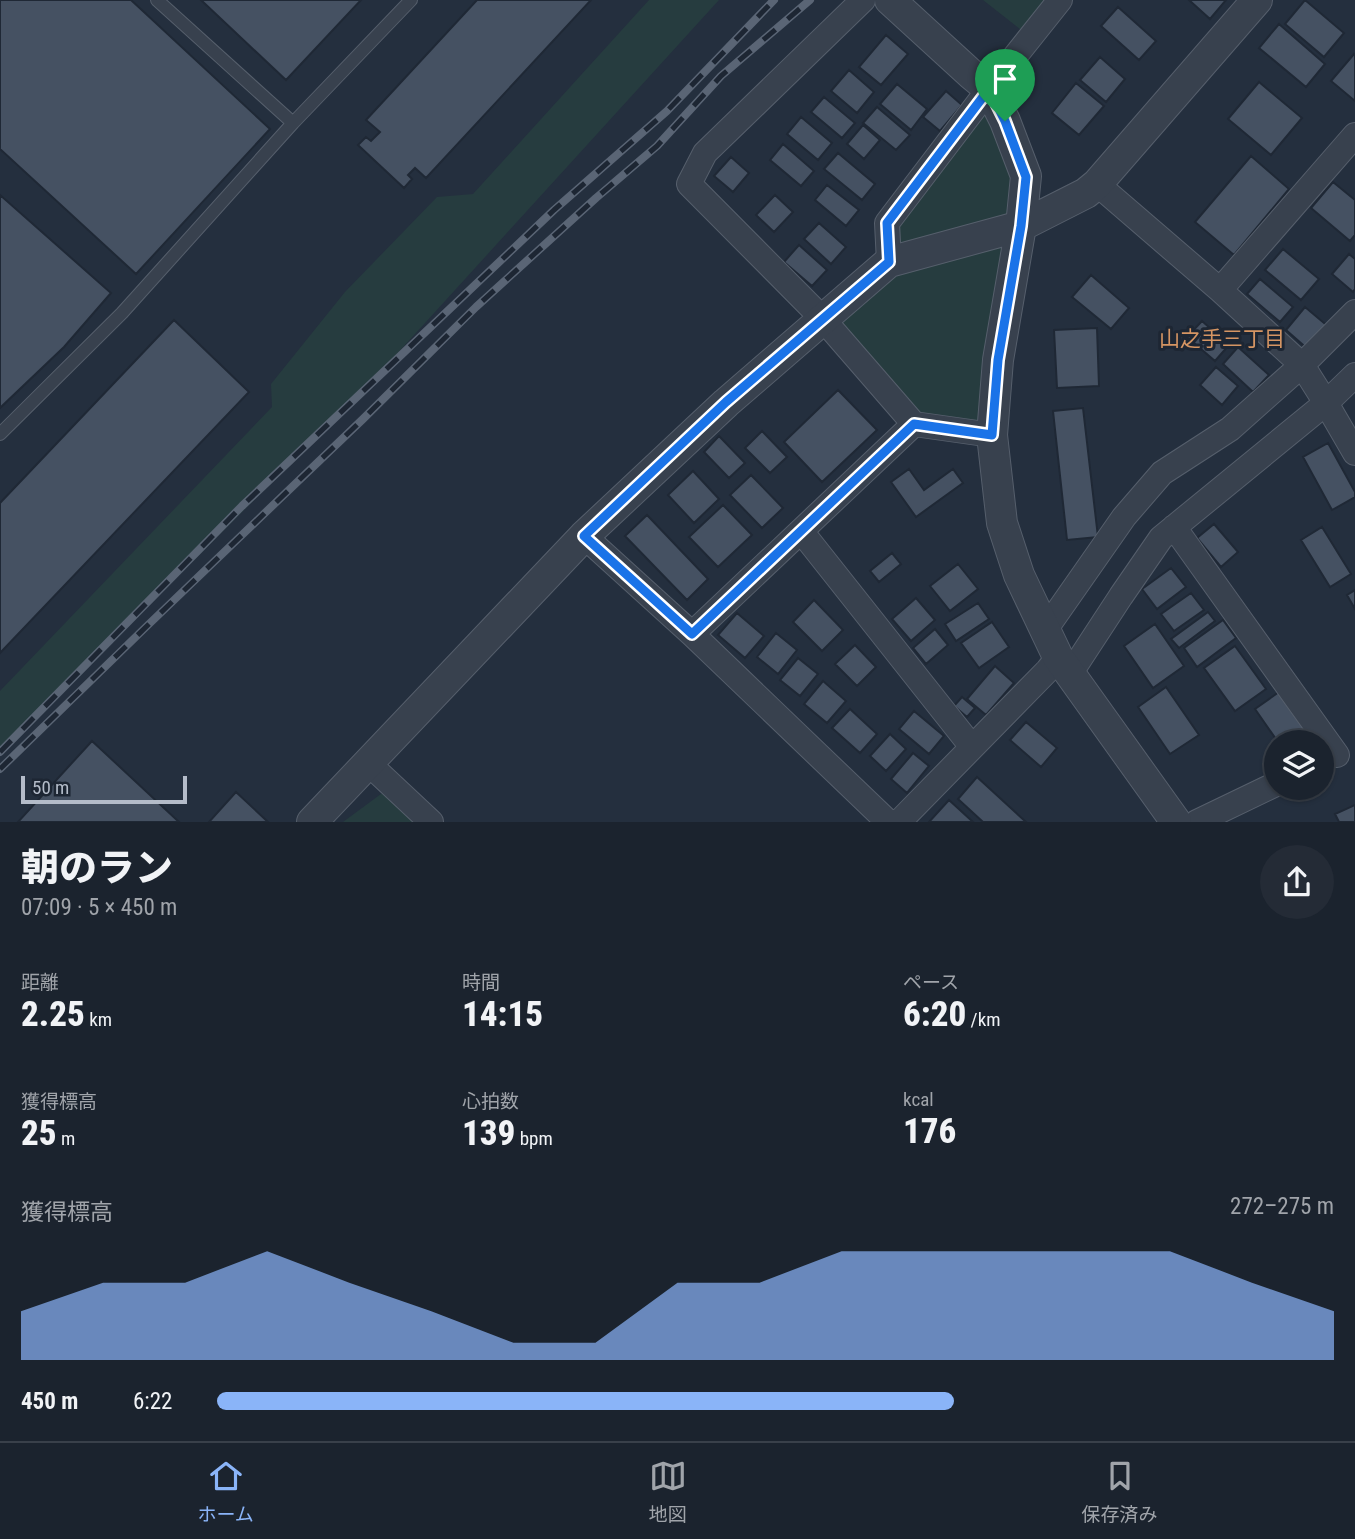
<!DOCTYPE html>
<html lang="ja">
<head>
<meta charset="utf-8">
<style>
	body { margin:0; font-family:"Roboto Condensed","Noto Sans JP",sans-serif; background:#242b36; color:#f1f3f6; height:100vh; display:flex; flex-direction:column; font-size:26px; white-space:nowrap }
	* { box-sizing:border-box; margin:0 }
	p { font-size:23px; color:#a0a4aa }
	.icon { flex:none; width:38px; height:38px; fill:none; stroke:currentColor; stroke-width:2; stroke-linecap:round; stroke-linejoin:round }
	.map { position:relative; height:822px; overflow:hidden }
	.details { display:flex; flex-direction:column; background:#1b232e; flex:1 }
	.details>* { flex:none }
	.fabs { position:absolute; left:1264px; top:730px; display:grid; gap:14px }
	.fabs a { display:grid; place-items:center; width:70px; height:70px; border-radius:50%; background:#1b232e; box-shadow:0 2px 5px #0004,0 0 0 2px #39404a; font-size:35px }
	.scale { position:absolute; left:21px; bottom:18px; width:166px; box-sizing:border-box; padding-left:7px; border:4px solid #b4bcc9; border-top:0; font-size:19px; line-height:24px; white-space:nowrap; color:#b4bcc9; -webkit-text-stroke:5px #1d2633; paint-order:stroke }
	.pin { position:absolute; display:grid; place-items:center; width:60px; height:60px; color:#fff; margin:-72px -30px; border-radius:50% 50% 50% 0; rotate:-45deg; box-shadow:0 0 7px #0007 }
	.pin .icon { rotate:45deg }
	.round { display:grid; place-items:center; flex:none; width:74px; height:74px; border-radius:37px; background:#242b36 }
	.headline { display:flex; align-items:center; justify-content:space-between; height:119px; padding:0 21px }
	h1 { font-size:38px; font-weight:800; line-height:52px }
	.figures { display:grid; grid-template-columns:repeat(3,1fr); gap:10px; height:119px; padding:7px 21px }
	.figures div { display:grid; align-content:center }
	.figures b { font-size:35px; font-weight:800 }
	.figures small { font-size:19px; font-weight:400 }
	.figures p { font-size:19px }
	.chart { height:196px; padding:14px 21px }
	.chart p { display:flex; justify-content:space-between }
	.chart svg { width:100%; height:126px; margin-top:7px; fill:#8ab4f8; opacity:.7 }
	ul { padding:0 21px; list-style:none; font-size:23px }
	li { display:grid; grid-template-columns:112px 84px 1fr; align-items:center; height:52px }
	li i { height:18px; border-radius:9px; background:#8ab4f8 }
	.menu { display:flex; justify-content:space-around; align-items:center; height:98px; border-top:2px solid #39404a; background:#1b232e; font-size:19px; color:#a0a4aa }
	.menu a { display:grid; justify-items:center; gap:4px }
	.menu .current { color:#8ab4f8 }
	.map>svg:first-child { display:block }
</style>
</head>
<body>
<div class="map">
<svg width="1355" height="822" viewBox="0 0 1355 822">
	<rect width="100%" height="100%" fill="#242f3e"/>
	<path fill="#263c3f" d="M649,0H719L364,390L0,754V691L272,407L271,384L345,292L437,197L473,194Z
		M983,0H1050L1025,33Z
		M987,106L1014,175L985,422L921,413L833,317L897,225Z
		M385,791L417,822H343Z"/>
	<path fill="#455162" stroke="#1f2835" stroke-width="2" d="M0,0H131L270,129L136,274L0,149Z
		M201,0H361L286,80Z
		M477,0H591L426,178L415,168L408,175L412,179L404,188L358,145L366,137L371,141L380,132L366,120Z
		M1189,0H1226L1210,19Z
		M1305,0L1344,33L1324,57L1285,24Z
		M1118,7L1156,41L1139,60L1101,26Z
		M1279,24L1325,64L1306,87L1259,48Z
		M886,35L908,54L881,85L859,67Z
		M1354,54L1355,55V101L1331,81Z
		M1100,57L1125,79L1106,102L1080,80Z
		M849,70L874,92L857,113L831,91Z
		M1259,82L1302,118L1271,155L1228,119Z
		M1076,83L1104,106L1079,135L1052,113Z
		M897,84L927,109L911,130L880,104Z
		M946,91L962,105L940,131L923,117Z
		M824,97L855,123L842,138L811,112Z
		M877,107L910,135L896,150L863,123Z
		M801,117L832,143L818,160L787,134Z
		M863,125L880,140L864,159L847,144Z
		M783,144L814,171L801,186L770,160Z
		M838,153L875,184L862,200L824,169Z
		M1251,156L1289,189L1234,255L1195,222Z
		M731,157L749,173L733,192L714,176Z
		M1333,182L1355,200V235L1350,241L1311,208Z
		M827,185L859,210L846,226L815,200Z
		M0,195L111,293L64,347L0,408Z
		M775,195L793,212L774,232L756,215Z
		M819,223L846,247L831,264L804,239Z
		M799,245L827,270L812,286L784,262Z
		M1283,249L1319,279L1301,300L1265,270Z
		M1349,254L1355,259V289L1353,292L1332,274Z
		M1091,275L1129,308L1111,329L1072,297Z
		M1260,279L1293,307L1280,322L1247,294Z
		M1305,307L1330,328L1310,351L1286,330Z
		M174,320L249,392L0,653V503Z
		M1202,321L1229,345L1215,361L1187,337Z
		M1097,328L1099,386L1057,388L1054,330Z
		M1238,347L1269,375L1253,392L1223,364Z
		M1216,367L1238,386L1222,405L1200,385Z
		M838,390L877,430L822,482L784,442Z
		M1083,408L1098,537L1067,540L1053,411Z
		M762,431L787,457L770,473L745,448Z
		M719,436L745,463L729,478L704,452Z
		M1328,443L1355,492V497L1332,510L1303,457Z
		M909,469L924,490L953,469L963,483L916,517L891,482Z
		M693,471L719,499L694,523L668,495Z
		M751,475L783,508L762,528L730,495Z
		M723,505L752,535L718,567L689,537Z
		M647,515L708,579L687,600L625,536Z
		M1214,524L1238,552L1221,567L1197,538Z
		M1322,527L1351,574L1330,587L1301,540Z
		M892,553L901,564L879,582L870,571Z
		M958,564L978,589L950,611L930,586Z
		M1171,568L1186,587L1157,609L1142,589Z
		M1355,590V609L1347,595Z
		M1191,593L1204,610L1174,631L1161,614Z
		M916,598L935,620L911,641L892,619Z
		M814,600L843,630L822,651L793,622Z
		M978,603L989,619L956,641L945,624Z
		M1208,612L1215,621L1179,648L1171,639Z
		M737,613L764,636L745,658L718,635Z
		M1223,620L1236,638L1197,667L1184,648Z
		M992,622L1009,647L979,668L961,643Z
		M1155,624L1184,666L1153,688L1124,646Z
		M935,629L948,645L926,664L913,648Z
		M776,633L797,650L778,674L757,657Z
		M855,645L876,667L857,686L835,664Z
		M1235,646L1266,689L1235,711L1204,668Z
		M798,658L818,674L800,696L780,680Z
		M995,666L1014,683L986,715L967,699Z
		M823,681L846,701L827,723L804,704Z
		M1166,687L1199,735L1170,754L1138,707Z
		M1279,692L1314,742H1278L1255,709Z
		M962,697L975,708L967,717L954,706Z
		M850,709L877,734L860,753L832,728Z
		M914,711L944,736L929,754L899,729Z
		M1026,722L1057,748L1041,767L1010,740Z
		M890,734L906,749L886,771L870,756Z
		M92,741L179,822H18Z
		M913,753L929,766L907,793L891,779Z
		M977,777L1026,822H983L958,799Z
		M236,792L268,822H209Z
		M949,800L973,822H929Z
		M1355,805V822H1339L1335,814Z"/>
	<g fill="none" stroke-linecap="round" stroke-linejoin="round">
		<g stroke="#565f6c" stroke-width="14">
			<path id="service" d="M157,0L293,123
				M0,434L122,313L293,123L411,0"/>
		</g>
		<g stroke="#565f6c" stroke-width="26">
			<path id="minor" d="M863,0L705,153L689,184L822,318L914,424L992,435
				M1097,184L1220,290L1302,365L1326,403L1355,453
				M889,262L887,223L989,89L1060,0
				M1220,290L1355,135
				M1174,527L1337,755
				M801,531L972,747
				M584,536L692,634L888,822
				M1045,630L1124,517L1162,473L1230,429L1302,365L1355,312
				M692,634L914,424
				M1070,674L1121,596L1161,538L1326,403L1355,375
				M368,763L431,822
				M899,822L1048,670L1058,657
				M1197,822L1276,784"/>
		</g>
		<g stroke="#565f6c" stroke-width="32">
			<path id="tertiary" d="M890,0L972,75L989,89L1005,121L1026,176L1021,226L998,360L992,435L1002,523L1019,575L1058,657L1176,822
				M312,822L584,536L726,403L889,262L1021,226L1086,193L1097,184L1257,0"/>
		</g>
		<use href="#service" stroke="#38414e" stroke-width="12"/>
		<use href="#minor" stroke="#38414e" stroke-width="24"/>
		<use href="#tertiary" stroke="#38414e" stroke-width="30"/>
		<g stroke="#5a6575" stroke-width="8">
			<path id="rail" d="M0,752L242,506L554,210L667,111L774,0
				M0,769L149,624L363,419L476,307L596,198L657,146L721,76L810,0"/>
		</g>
		<use href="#rail" stroke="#1d2633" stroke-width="5" stroke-dasharray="16" stroke-linecap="butt"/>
	</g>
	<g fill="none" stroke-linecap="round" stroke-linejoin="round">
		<g stroke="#fff" stroke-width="14">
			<path id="route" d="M989,89L1005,121L1026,177L1021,226L998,360L992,435L914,424L692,634L584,536L726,402L889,262L887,223Z"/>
		</g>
		<use href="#route" stroke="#1a73e8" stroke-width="9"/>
	</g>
	<g text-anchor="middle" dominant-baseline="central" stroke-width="6" stroke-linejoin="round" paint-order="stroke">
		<g font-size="21" fill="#d59563" stroke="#1d2633">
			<text x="1222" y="339">山之手三丁目</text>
		</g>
	</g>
</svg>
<div class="fabs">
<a><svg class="icon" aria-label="layers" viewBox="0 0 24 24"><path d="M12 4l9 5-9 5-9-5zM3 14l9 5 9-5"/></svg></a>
</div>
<div class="scale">50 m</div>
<div class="pin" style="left:1005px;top:121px;background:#1e9e55"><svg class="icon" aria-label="arrive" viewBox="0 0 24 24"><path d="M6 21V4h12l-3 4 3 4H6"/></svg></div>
</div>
<section class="details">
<div class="headline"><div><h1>朝のラン</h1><p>07:09 · 5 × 450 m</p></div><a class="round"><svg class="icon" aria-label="share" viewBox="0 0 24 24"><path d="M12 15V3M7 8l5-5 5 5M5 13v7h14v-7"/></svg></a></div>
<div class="figures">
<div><p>距離</p><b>2.25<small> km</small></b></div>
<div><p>時間</p><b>14:15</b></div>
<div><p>ペース</p><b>6:20<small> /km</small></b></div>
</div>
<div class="figures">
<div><p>獲得標高</p><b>25<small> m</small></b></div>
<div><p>心拍数</p><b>139<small> bpm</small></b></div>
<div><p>kcal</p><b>176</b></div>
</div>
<div class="chart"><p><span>獲得標高</span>272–275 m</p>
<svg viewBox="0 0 160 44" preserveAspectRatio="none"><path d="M0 44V27L10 17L20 17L30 6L40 17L50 27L60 38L70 38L80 17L90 17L100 6L110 6L120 6L130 6L140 6L150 17L160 27V44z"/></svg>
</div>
<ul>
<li><b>450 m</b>6:22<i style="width:66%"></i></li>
</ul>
</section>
<nav class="menu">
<a class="current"><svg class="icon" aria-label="home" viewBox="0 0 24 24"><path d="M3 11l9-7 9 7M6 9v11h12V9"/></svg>ホーム</a>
<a><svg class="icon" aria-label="map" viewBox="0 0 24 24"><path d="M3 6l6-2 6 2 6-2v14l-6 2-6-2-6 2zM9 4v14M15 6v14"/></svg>地図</a>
<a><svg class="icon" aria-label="saved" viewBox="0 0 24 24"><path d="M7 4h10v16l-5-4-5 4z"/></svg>保存済み</a>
</nav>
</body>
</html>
